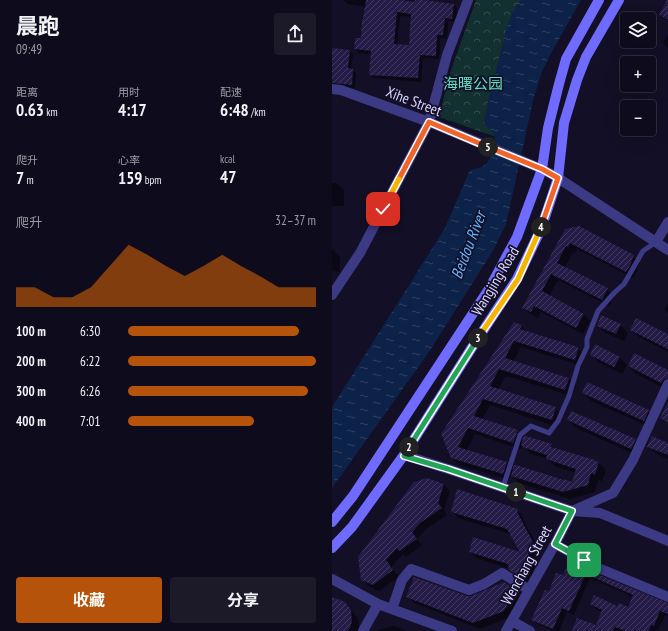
<!DOCTYPE html>
<html lang="zh">
<head>
<meta charset="utf-8">
<style>
	body { margin:0; font-family:"PT Sans Narrow","Noto Sans SC",sans-serif; background:#1c1929; color:#f1f3f6; height:100vh; display:flex; flex-direction:column; font-size:15px; white-space:nowrap }
	* { box-sizing:border-box; margin:0 }
	p { font-size:13px; color:#9b9ba3 }
	.icon { flex:none; width:22px; height:22px; fill:none; stroke:currentColor; stroke-width:2; stroke-linecap:round; stroke-linejoin:round }
	.map { position:relative; flex:1; overflow:hidden }
	.panel { display:flex; flex-direction:column; background:#0e0b1c; width:332px }
	.panel>* { flex:none }
	.tools { position:absolute; left:288px; top:12px; display:grid; gap:8px }
	.tools a { display:grid; place-items:center; width:36px; height:36px; border-radius:4px; background:#0e0b1c; box-shadow:0 4px 16px #0002,0 0 0 1px #2e2b3b; font-size:20px }
	.pin { position:absolute; display:grid; place-items:center; width:34px; height:34px; color:#fff; margin:-17px; border-radius:8px; box-shadow:0 2px 6px #0006 }
	.km { position:absolute; width:20px; height:20px; margin:-10px; border-radius:50%; background:#222; color:#fff; font-size:11px; line-height:20px; text-align:center }
	.round { display:grid; place-items:center; flex:none; width:42px; height:42px; border-radius:4px; background:#1c1929 }
	.summary { display:flex; align-items:center; justify-content:space-between; height:68px; padding:0 16px }
	h1 { font-size:22px; font-weight:700; line-height:30px }
	.figures { display:grid; grid-template-columns:repeat(3,1fr); gap:6px; height:68px; padding:4px 16px }
	.figures div { display:grid; align-content:center }
	.figures b { font-size:17px; font-weight:700 }
	.figures small { font-size:11px; font-weight:400 }
	.figures p { font-size:11px }
	.chart { height:112px; padding:8px 16px }
	.chart p { display:flex; justify-content:space-between }
	.chart svg { width:100%; height:72px; margin-top:4px; fill:#b45309; opacity:.7 }
	.action { display:flex; gap:8px; margin-top:auto; padding:8px 16px }
	.action a { flex:1; height:46px; border-radius:4px; background:#b45309; color:#fff; font-size:16px; font-weight:700; line-height:46px; text-align:center }
	.action a+a { background:#1c1929; color:#f1f3f6 }
	ul { padding:0 16px; list-style:none; font-size:13px }
	li { display:grid; grid-template-columns:64px 48px 1fr; align-items:center; height:30px }
	li i { height:10px; border-radius:5px; background:#b45309 }
	main { display:flex; flex:1; min-height:0 }
	.map>svg:first-child { display:block }
</style>
</head>
<body>
<main>
<section class="panel">
<div class="summary"><div><h1>晨跑</h1><p>09:49</p></div><a class="round"><svg class="icon" aria-label="share" viewBox="0 0 24 24"><path d="M12 15V3M7 8l5-5 5 5M5 13v7h14v-7"/></svg></a></div>
<div class="figures">
<div><p>距离</p><b>0.63<small> km</small></b></div>
<div><p>用时</p><b>4:17</b></div>
<div><p>配速</p><b>6:48<small> /km</small></b></div>
</div>
<div class="figures">
<div><p>爬升</p><b>7<small> m</small></b></div>
<div><p>心率</p><b>159<small> bpm</small></b></div>
<div><p>kcal</p><b>47</b></div>
</div>
<div class="chart"><p><span>爬升</span>32–37 m</p>
<svg viewBox="0 0 160 44" preserveAspectRatio="none"><path d="M0 44V32L10 32L20 38L30 38L40 32L50 19L60 6L70 12L80 19L90 25L100 19L110 12L120 19L130 25L140 32L150 32L160 32V44z"/></svg>
</div>
<ul>
<li><b>100 m</b>6:30<i style="width:91%"></i></li>
<li><b>200 m</b>6:22<i style="width:100%"></i></li>
<li><b>300 m</b>6:26<i style="width:96%"></i></li>
<li><b>400 m</b>7:01<i style="width:67%"></i></li>
</ul>
<div class="action"><a>收藏</a><a>分享</a></div>
</section>
<div class="map">
<svg width="336" height="631" viewBox="0 0 336 631">
	<defs>
		<pattern id="forest-crowns" width="20" height="18" patternUnits="userSpaceOnUse"><rect width="20" height="18" fill="#12302f"/><path d="M2 6a3 3 0 1 1 6 0M12 15a3 3 0 1 1 6 0" fill="none" stroke="#344d4e"/></pattern>
		<pattern id="water-ripples" width="26" height="14" patternUnits="userSpaceOnUse"><rect width="26" height="14" fill="#0c2248"/><path d="M2 4q2-2 4 0t4 0M15 11q2-2 4 0t4 0" fill="none" stroke="#2f4163"/></pattern>
		<pattern id="building-hatch" width="6" height="6" patternUnits="userSpaceOnUse"><rect width="6" height="6" fill="#241b47"/><path d="M-1 1l2-2M0 6l6-6M5 7l2-2" fill="none" stroke="#433b63"/></pattern>
	</defs>
	<rect width="100%" height="100%" fill="#130f26"/>
	<path fill="url(#forest-crowns)" d="M144,0H198L167,138L107,117L118,73Z"/>
	<path fill="url(#water-ripples)" d="M189,0H249L218,55L209,74L201,101L174,224L162,249L97,352L0,488V407L113,228L137,172C142,167 146,170 151,166C161,159 167,142 160,132C156,127 152,126 152,119L175,26L180,13Z"/>
	<path fill="#0007" fill-rule="evenodd" d="M11,0H61L84,3L122,5L125,8L124,22L116,21L115,39L108,38L107,59L91,58L89,82L41,78L38,74L39,54L27,53L23,49L29,40L34,7L15,4ZM68,16L80,17L77,46L65,45Z
		M336,34V48L331,43Z
		M0,49L18,51L21,55L19,70L24,73L23,88L0,86Z
		M0,183H4L12,190V206H0Z
		M233,229L301,256L308,263L305,269L306,270L301,278L245,249L243,253L241,252L233,267L275,289L282,296L277,306L226,280L217,296L252,314L258,321L251,334L209,312L206,318L198,314L191,308Z
		M0,249L8,257V272L0,271Z
		M336,304V313L332,309Z
		M266,325H288L296,333L292,341L273,333Z
		M189,326L196,333L245,348L252,355L250,366L189,347L181,362L237,379L244,386L240,396L174,376L166,390L223,408L230,415L226,427L158,405L150,420L185,431L192,438L219,445L224,450L267,463L274,470L270,481L266,480L263,492L238,499L187,483L179,475L177,480L127,465L120,458ZM143,434L188,449L190,445L199,454L216,459L222,466L244,473L241,483L182,471L174,463L134,451Z
		M299,330L336,335V352L307,337Z
		M259,355L287,357L295,365L290,374L266,362Z
		M297,366L336,371V390L304,374Z
		M251,393L316,411L324,418L320,428L259,401Z
		M236,420L303,440L310,447L307,456L244,428Z
		M336,444V459L324,454L316,447Z
		M95,479L112,485L118,491L112,510L115,515L94,529L85,539L90,545L74,557L71,554L59,567L67,577L47,591L36,586L30,579Z
		M185,510L191,517V519L207,549L202,561L204,562L200,576L198,575L195,582L185,576L178,569L144,558L138,552L190,553L179,534L126,518L120,511Z
		M237,565L336,604V616L333,615L326,630L324,629L323,631H241L264,626L270,612L264,609L259,604L297,609L302,597L258,578L242,615L235,612L227,631H222L205,624L200,619L217,593L232,577Z
		M172,583L182,591L189,597L178,617L148,629L82,603L76,596L140,597Z
		M0,599L12,603L20,611L26,619L27,629V631L0,630Z
		M62,626L75,631H46V630Z"/>
	<path fill="url(#building-hatch)" fill-rule="evenodd" d="M34,0H69L83,2V0H92L122,4L120,19L113,18L111,35H105L104,56L88,55L86,78L37,75L39,51L22,49L23,38H29L30,19H31ZM65,12L79,14L77,45L62,44Z
		M335,0H336V19L327,15Z
		M0,48L18,50L16,68L21,69L20,85L0,83Z
		M247,226L302,255L299,262H300L294,272L238,243L236,247L234,246L225,263L276,288L270,300L219,274L210,291L252,314L244,328L202,306L199,312L190,308L233,229Z
		M269,315L289,324L284,334L265,326Z
		M304,318L336,334V349L298,330Z
		M182,322L190,325L188,329L246,347V350L243,360L182,341L173,358L237,378L233,390L167,369L158,386L224,407L220,420L151,399L142,416L186,430L181,443L136,428L126,447L175,462L171,474L119,458L109,434Z
		M263,344L288,357L282,367L258,355Z
		M302,353L336,370V378L332,379L329,383L296,366Z
		M255,382L317,410L312,421L250,393Z
		M336,402V422L328,418Z
		M239,411L304,439L299,449L235,420Z
		M194,436L220,444L219,447L263,460V461L267,462L263,475L259,473L256,485L231,492L179,476L182,465H184L232,480V479L240,482L244,469L214,459L215,455L190,447L191,446L189,445L191,437Z
		M320,436L336,443V455L315,447Z
		M95,478L112,484L106,503L110,508L88,523L80,532L85,539L67,551L65,548L54,560L61,570L41,585L29,580L26,557L82,482Z
		M125,489L183,508L186,509L185,512L201,542L196,554L198,555L193,570L191,569L189,576L185,575L177,570L176,564L137,552L141,537L188,552L175,529L119,512Z
		M236,564L251,570L252,568L262,573L336,603V614L328,611L322,626L319,625L317,631H293L283,627L281,631H240L245,618L264,625L270,610L258,604L262,595L285,606L287,603L296,607L301,595L254,574L237,611L230,608L221,629L199,620L213,590L217,591L224,573L231,575Z
		M82,577L135,596H139L172,582L183,590L172,611L141,623L74,597Z
		M0,597L8,600L13,602L19,610L20,621L18,628L15,631H0Z"/>
	<g fill="none" stroke-linecap="round" stroke-linejoin="round">
		<path stroke="#3d3a85" stroke-width="5" d="M171,487L188,435L199,426L217,433L226,421L237,396L246,366L255,347V339L266,311L282,293L292,284L311,251L324,242"/>
		<path stroke="#3d3a85" stroke-width="10" d="M0,89L9,90L97,122L210,169L226,178L336,250
			M324,242L336,222
			M0,295L28,253L97,122L115,55L136,0
			M72,455L116,469L240,511L268,513L336,541
			M223,544L264,567L336,597
			M0,579L46,604L120,631
			M60,609L70,580L79,569L137,590L152,584L170,573L197,590
			M180,621L198,631
			M31,631L46,604
			M174,631L223,544L240,511L281,493L301,460L336,384"/>
		<path stroke="#6f6bff" stroke-width="10" d="M0,522L21,496L157,289L185,237L210,169L216,128L227,84L234,59L267,0
			M0,548L20,527L72,455L139,349L185,279L209,229L226,178L232,123L245,80L254,57L287,0"/>
	</g>
	<g fill="none" stroke-linecap="round" stroke-linejoin="round">
		<g stroke="#fff" stroke-width="8">
			<path id="split-1" d="M184,492L240,511L223,544L252,560"/>
		</g>
		<g stroke="#fff" stroke-width="8">
			<path id="split-2" d="M77,447L72,456L116,469L184,492"/>
		</g>
		<g stroke="#fff" stroke-width="8">
			<path id="split-3" d="M77,447L146,338"/>
		</g>
		<g stroke="#fff" stroke-width="8">
			<path id="split-4" d="M146,338L186,279L209,227"/>
		</g>
		<g stroke="#fff" stroke-width="8">
			<path id="split-5" d="M156,147L210,169L226,178L209,227"/>
		</g>
		<g stroke="#fff" stroke-width="8">
			<path id="split-6" d="M67,179L97,122L156,147"/>
		</g>
		<g stroke="#fff" stroke-width="8">
			<path id="split-7" d="M51,209L67,179"/>
		</g>
		<use href="#split-1" stroke="#22a559" stroke-width="5"/>
		<use href="#split-2" stroke="#22a559" stroke-width="5"/>
		<use href="#split-3" stroke="#22a559" stroke-width="5"/>
		<use href="#split-4" stroke="#f5b400" stroke-width="5"/>
		<use href="#split-5" stroke="#f0652b" stroke-width="5"/>
		<use href="#split-6" stroke="#f0652b" stroke-width="5"/>
		<use href="#split-7" stroke="#f5b400" stroke-width="5"/>
	</g>
	<g text-anchor="middle" dominant-baseline="central" stroke-width="3.5" stroke-linejoin="round" paint-order="stroke">
		<g font-size="15" fill="#5fe0c0" stroke="#130f26">
			<text x="141" y="83">海曙公园</text>
		</g>
		<g font-size="15" fill="#d9d4ff" stroke="#130f26">
			<text transform="translate(82 101) rotate(21)">Xihe Street</text>
			<text transform="translate(163 281) rotate(-59)">Wangjing Road</text>
			<text transform="translate(194 565) rotate(-61)">Wenchang Street</text>
		</g>
		<g font-size="16" font-style="italic" fill="#62b6ff" stroke="#130f26">
			<text transform="translate(136 245) rotate(-69)">Beidou River</text>
		</g>
	</g>
</svg>
<div class="tools">
<a><svg class="icon" aria-label="layers" viewBox="0 0 24 24"><path d="M12 4l9 5-9 5-9-5zM3 14l9 5 9-5"/></svg></a>
<a>+</a>
<a>−</a>
</div>
<div class="pin" style="left:252px;top:560px;background:#1e9e55"><svg class="icon" aria-label="arrive" viewBox="0 0 24 24"><path d="M6 21V4h12l-3 4 3 4H6"/></svg></div>
<div class="pin" style="left:51px;top:209px;background:#d93025"><svg class="icon" aria-label="check" viewBox="0 0 24 24"><path d="M5 12l5 5 9-10"/></svg></div>
<b class="km" style="left:184px;top:492px">1</b>
<b class="km" style="left:77px;top:447px">2</b>
<b class="km" style="left:146px;top:338px">3</b>
<b class="km" style="left:209px;top:227px">4</b>
<b class="km" style="left:156px;top:147px">5</b>
</div>
</main>
</body>
</html>
